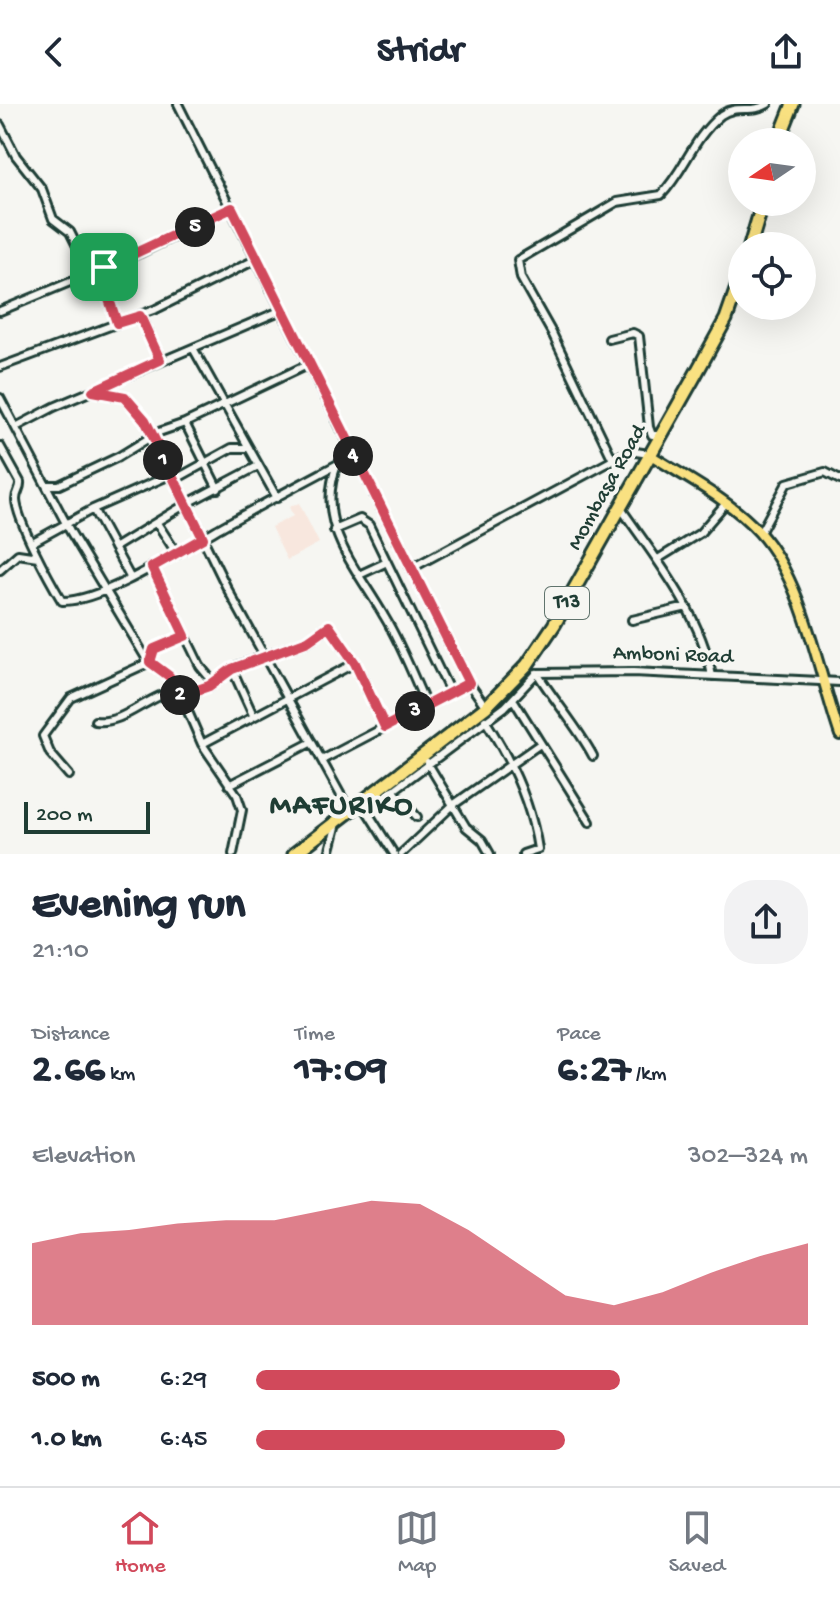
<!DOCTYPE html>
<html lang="en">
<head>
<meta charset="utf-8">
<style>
	body { margin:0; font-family:"Gochi Hand",sans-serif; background:#f2f2f3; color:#1f2937; height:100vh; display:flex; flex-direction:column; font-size:30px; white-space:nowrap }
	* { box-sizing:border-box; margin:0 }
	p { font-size:26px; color:#747a83 }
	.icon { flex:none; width:44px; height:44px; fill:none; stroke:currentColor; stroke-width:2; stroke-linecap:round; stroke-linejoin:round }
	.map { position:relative; height:750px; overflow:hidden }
	.sheet { display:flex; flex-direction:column; background:#fff; flex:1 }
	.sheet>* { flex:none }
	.needle { width:52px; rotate:257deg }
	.tools { position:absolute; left:728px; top:24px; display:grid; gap:16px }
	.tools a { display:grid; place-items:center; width:88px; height:88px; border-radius:50%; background:#fff; box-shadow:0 8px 32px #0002; font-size:40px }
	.scale { position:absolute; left:24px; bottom:20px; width:126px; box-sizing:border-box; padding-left:8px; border:4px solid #1f3d34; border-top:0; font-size:22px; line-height:28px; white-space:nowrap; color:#1f3d34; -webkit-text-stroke:6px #f6f6f2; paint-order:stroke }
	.pin { position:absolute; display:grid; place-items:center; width:68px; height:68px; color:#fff; margin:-34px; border-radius:16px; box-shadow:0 4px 12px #0006 }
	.km { position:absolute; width:40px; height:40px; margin:-20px; border-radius:50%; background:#222; color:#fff; font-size:22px; line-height:40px; text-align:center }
	.round { display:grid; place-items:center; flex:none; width:84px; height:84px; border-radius:32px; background:#f2f2f3 }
	.summary { display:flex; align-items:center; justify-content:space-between; height:136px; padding:0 32px }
	h1 { font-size:44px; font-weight:800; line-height:60px }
	.figures { display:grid; grid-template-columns:repeat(3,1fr); gap:12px; height:136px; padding:8px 32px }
	.figures div { display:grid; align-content:center }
	.figures b { font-size:40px; font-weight:800 }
	.figures small { font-size:22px; font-weight:400 }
	.figures p { font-size:22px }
	.chart { height:224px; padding:16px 32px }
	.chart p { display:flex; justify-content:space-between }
	.chart svg { width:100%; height:144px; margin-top:8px; fill:#d1495b; opacity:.7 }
	ul { padding:0 32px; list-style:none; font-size:26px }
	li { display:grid; grid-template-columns:128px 96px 1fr; align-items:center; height:60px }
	li i { height:20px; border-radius:10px; background:#d1495b }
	header { display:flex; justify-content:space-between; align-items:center; height:104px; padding:0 32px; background:#fff; font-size:36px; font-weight:800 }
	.tab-bar { display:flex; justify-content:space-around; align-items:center; height:112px; border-top:2px solid #e0e1e3; background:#fff; font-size:22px; color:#747a83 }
	.tab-bar a { display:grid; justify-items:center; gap:4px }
	.tab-bar .on { color:#d1495b }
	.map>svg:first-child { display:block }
</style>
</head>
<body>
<header><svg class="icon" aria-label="back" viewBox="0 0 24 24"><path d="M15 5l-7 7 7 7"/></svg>Stridr<svg class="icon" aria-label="share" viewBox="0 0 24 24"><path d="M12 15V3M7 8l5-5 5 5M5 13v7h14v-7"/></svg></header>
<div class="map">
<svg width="840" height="750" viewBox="0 0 840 750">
	<rect width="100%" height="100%" fill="#f6f6f2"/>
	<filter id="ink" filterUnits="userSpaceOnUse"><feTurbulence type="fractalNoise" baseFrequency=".0125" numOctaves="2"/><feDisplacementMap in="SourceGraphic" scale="16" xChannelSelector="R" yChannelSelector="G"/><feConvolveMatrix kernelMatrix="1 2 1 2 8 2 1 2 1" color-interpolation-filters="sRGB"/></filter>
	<g filter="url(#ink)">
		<path fill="#f8e7de" d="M299,399L319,439L287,456L271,423L293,412L289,403Z"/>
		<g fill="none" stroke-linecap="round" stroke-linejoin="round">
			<g stroke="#1f3d34" stroke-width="12">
				<path id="minor" d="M178,0L469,579L486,603
					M0,21L16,52L42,85L53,115L70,128L84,156L97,167
					M99,166L117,219
					M0,207L140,149L232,104
					M140,212L160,256
					M609,235L633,229L639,232L649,323L652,331H660
					M193,244L277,394
					M0,263L156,205L257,155
					M93,287L125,293L145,316L227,484L349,706
					M0,294L70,427L146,554L169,572L179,587L202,640L237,691L242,706L233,750
					M185,319L218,385
					M16,323L54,303L282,206
					M0,342L20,378C21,386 16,387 16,396C17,417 50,477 62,497C104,498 185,443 223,422C266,398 310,375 353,352
					M613,356L629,347L649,350
					M337,361C314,420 356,463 384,512C401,540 413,571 426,601
					M174,376L232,344H249
					M47,381H59L118,353L159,328L185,319L309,260
					M620,403C656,455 700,508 712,572
					M93,405L130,473
					M157,419L177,450
					M334,426L360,415L369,421L450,588
					M760,429L787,379L825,368L840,376
					M33,438L93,405L170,371
					M114,444L186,400L258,362
					M658,455L700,429L726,399
					M152,463L200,562L214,579
					M412,464L613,356L552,229L521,174L518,156L617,98L661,91C685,66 692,35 721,11C736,0 752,10 768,0
					M0,466L18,450L38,453
					M359,471L387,458
					M632,516L687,503
					M232,565L253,611
					M536,569L633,568L840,578
					M180,592L209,582L237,562L308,537L329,522L355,559L385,623
					M513,595L590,718
					M485,616C511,656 531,698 538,745L523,750
					M95,617C126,621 150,588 179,587
					M202,640L355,559
					M322,656L469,579
					M427,658L466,723L482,736L490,750
					M69,671L50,649L43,632L71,594L150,558L154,545L185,532
					M229,681L312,638
					M393,686L417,713
					M365,704L394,750
					M367,706L505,603L537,569C555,598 577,622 593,652
					M329,750L337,719
					M401,750L453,701L540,640"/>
			</g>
			<g stroke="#1f3d34" stroke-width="14">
				<path id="major" d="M649,350C686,374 729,395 759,428C804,478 818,568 840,631"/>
			</g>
			<g stroke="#1f3d34" stroke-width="17">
				<path id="highway" d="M778,38L793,0
					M750,142L763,98
					M294,750L486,603L527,561L554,521L693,275L726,215L742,169"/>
			</g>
			<use href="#minor" stroke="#f6f6f2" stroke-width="6"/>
			<use href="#major" stroke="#f9e181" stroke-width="8"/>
			<use href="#highway" stroke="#f9e181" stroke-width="11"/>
		</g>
	</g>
	<g fill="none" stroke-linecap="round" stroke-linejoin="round" filter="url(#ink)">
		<g stroke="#fff" stroke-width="16">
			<path id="route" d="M232,104L469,579L385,623L355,559L329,522L308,537L232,565L209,582L180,592L169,572L150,558L154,545L185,532L152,463L203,434L145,316L125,293L93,287L160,256L140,212L117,219L99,166Z"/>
		</g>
		<use href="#route" stroke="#d1495b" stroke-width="10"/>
	</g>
	<g text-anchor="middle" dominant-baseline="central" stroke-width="8" stroke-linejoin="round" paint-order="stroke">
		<rect fill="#f6f6f2" stroke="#60746d" stroke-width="2" x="545" y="483" width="44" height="32" rx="6"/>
		<g font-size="20" font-weight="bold" fill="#1f3d34">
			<text x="567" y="499">T13</text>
		</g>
		<g font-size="22" fill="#1f3d34" stroke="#f6f6f2">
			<text transform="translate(608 384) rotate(-61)">Mombasa Road</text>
			<text transform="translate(673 552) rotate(2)">Amboni Road</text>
		</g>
		<g font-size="30" font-weight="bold" letter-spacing="2" fill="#1f3d34" stroke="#f6f6f2">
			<text x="342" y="703">MAFURIKO</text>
		</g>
	</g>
</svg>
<div class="tools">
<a><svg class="needle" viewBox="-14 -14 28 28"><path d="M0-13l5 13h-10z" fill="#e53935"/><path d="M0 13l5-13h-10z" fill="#747a83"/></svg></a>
<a><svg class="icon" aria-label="locate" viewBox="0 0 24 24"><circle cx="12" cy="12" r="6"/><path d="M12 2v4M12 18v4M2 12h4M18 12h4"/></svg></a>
</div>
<div class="scale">200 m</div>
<div class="pin" style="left:104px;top:163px;background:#1e9e55"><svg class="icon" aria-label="arrive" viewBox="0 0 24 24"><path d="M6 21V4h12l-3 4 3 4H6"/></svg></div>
<b class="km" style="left:163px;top:356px">1</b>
<b class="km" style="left:180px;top:591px">2</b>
<b class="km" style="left:415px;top:607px">3</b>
<b class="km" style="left:353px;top:352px">4</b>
<b class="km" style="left:195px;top:123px">5</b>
</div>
<section class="sheet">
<div class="summary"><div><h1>Evening run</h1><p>21:10</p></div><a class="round"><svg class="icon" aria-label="share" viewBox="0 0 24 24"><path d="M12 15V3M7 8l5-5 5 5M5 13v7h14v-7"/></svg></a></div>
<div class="figures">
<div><p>Distance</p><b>2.66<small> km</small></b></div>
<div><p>Time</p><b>17:09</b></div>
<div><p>Pace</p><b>6:27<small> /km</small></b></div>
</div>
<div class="chart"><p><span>Elevation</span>302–324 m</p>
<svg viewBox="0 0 160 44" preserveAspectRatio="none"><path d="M0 44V19L10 16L20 15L30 13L40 12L50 12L60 9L70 6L80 7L90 15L100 25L110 35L120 38L130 34L140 28L150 23L160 19V44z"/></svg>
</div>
<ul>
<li><b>500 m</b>6:29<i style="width:66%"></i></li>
<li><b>1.0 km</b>6:45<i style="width:56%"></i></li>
</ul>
</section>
<nav class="tab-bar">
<a class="on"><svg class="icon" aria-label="home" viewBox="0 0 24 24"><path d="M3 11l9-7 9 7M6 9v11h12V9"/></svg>Home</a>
<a><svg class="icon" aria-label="map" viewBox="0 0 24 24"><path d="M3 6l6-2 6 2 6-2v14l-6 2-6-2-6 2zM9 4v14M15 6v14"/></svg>Map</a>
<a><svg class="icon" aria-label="saved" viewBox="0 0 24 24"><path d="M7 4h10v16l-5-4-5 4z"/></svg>Saved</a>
</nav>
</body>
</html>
